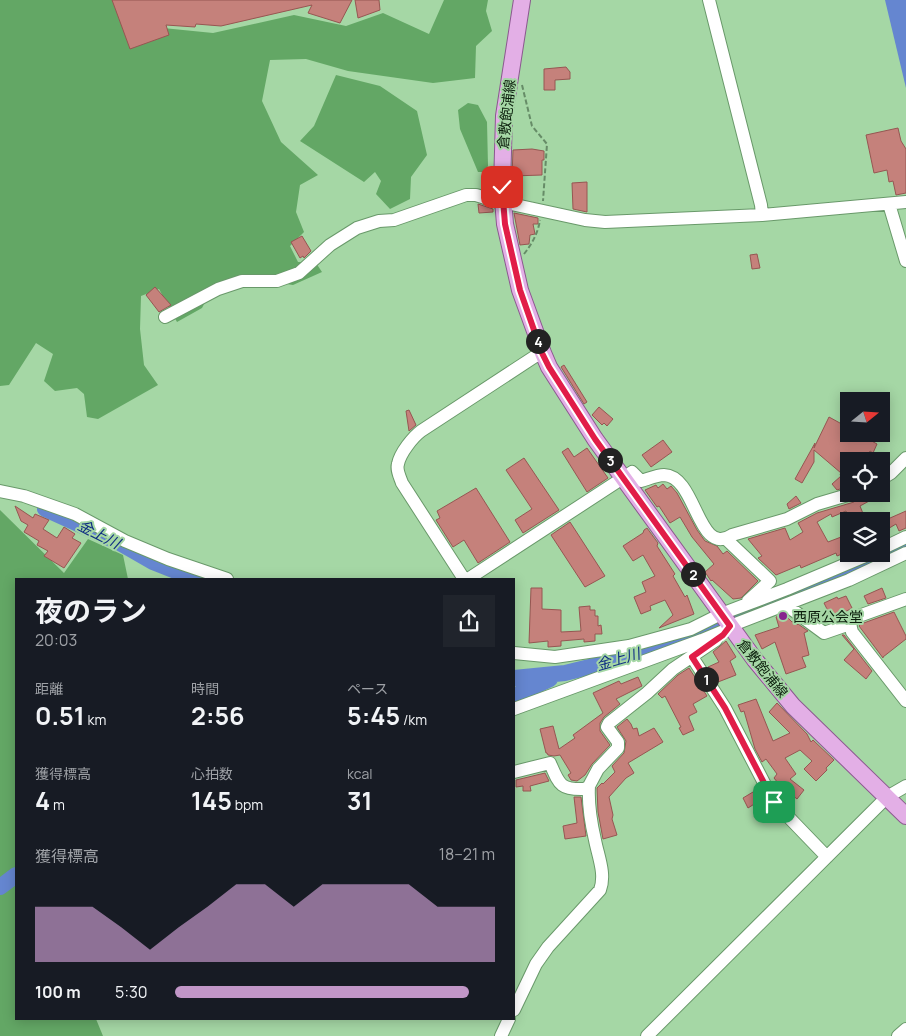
<!DOCTYPE html>
<html lang="ja">
<head>
<meta charset="utf-8">
<style>
	body { margin:0; font-family:Manrope,"Noto Sans JP",sans-serif; background:#20242c; color:#f1f3f6; height:100vh; display:flex; flex-direction:column; font-size:19px; white-space:nowrap }
	* { box-sizing:border-box; margin:0 }
	p { font-size:16px; color:#9ea1a6 }
	.icon { flex:none; width:28px; height:28px; fill:none; stroke:currentColor; stroke-width:2; stroke-linecap:round; stroke-linejoin:round }
	.map { position:relative; flex:1; overflow:hidden }
	.panel { position:absolute; left:15px; top:578px; width:500px; height:442px; display:flex; flex-direction:column; background:#171b24; border-radius:0px; box-shadow:0 2px 12px #0003 }
	.panel>* { flex:none }
	.needle { width:32px; rotate:72deg }
	.tools { position:absolute; left:840px; top:392px; display:grid; gap:10px }
	.tools a { display:grid; place-items:center; width:50px; height:50px; border-radius:0px; background:#171b24; box-shadow:0 2px 12px #0003; font-size:25px }
	.pin { position:absolute; display:grid; place-items:center; width:42px; height:42px; color:#fff; margin:-21px; border-radius:10px; box-shadow:0 2px 8px #0006 }
	.km { position:absolute; width:25px; height:25px; margin:-12px; border-radius:50%; background:#222; color:#fff; font-size:14px; line-height:25px; text-align:center }
	.round { display:grid; place-items:center; flex:none; width:52px; height:52px; border-radius:0px; background:#20242c }
	.overview { display:flex; align-items:center; justify-content:space-between; height:85px; padding:0 20px }
	h1 { font-size:28px; font-weight:700; line-height:38px }
	.stats { display:grid; grid-template-columns:repeat(3,1fr); gap:8px; height:85px; padding:5px 20px }
	.stats div { display:grid; align-content:center }
	.stats b { font-size:25px; font-weight:700 }
	.stats small { font-size:14px; font-weight:400 }
	.stats p { font-size:14px }
	.chart { height:140px; padding:10px 20px }
	.chart p { display:flex; justify-content:space-between }
	.chart svg { width:100%; height:90px; margin-top:5px; fill:#c196c7; opacity:.7 }
	ul { padding:0 20px; list-style:none; font-size:16px }
	li { display:grid; grid-template-columns:80px 60px 1fr; align-items:center; height:38px }
	li i { height:12px; border-radius:6px; background:#c196c7 }
	.map>svg:first-child { display:block }
</style>
</head>
<body>
<div class="map">
<svg width="906" height="1036" viewBox="0 0 906 1036">
	<rect width="100%" height="100%" fill="#a5d7a5"/>
	<path fill="#63a765" d="M0,0H145L153,27L213,33L294,15L346,26L383,13L429,34L444,0H488L486,11L492,31L476,46L475,78L433,83L348,71L306,59L270,60L262,101L281,142L318,175L300,185L296,212L304,232L290,246L298,262L316,263L322,272L293,285L242,277L213,287L202,308L177,322L159,289L141,296L140,329L144,365L158,385L98,419L87,417L84,394L77,388L55,391L44,381L53,354L36,343L9,385L0,386Z
		M336,75L380,86L417,111L427,155L411,177L410,199L390,209L376,194L381,181L375,172L364,182L300,141L314,126Z
		M468,103L478,105L487,122L488,166L484,172H478L460,129L458,110Z
		M0,510L64,573L88,539L123,555L128,579H16V1019H96L103,1036H0Z"/>
	<path fill="#6586d0" d="M885,0H906V88Z"/>
	<g fill="none" stroke-linecap="round" stroke-linejoin="round">
		<path stroke="#6586d0" stroke-width="16" d="M45,509L120,543L153,562L196,579
			M735,615C794,595 850,571 906,545
			M514,678L565,673L630,657L697,633L718,623
			M514,696L550,679
			M0,887L16,875"/>
	</g>
	<path fill="#c5817b" stroke="#965652" d="M112,0H352L340,23L308,13L312,5L221,26L196,24L195,27L166,25L169,35L130,49Z
		M355,0H379L380,10L358,18Z
		M566,67L570,72V79L555,80V90H544V69Z
		M898,128L901,141L906,149V193L896,195L893,181L889,182L887,170L874,173L866,135Z
		M532,149L544,151V160H542V175L512,176L513,150Z
		M587,182V212L573,209L572,183Z
		M478,204L493,209V212L479,213Z
		M514,213L538,218V224H533L535,234L530,235L529,244L520,245Z
		M302,236L311,251L304,258L303,256L300,258L291,242Z
		M757,254L760,268L752,269L750,255Z
		M155,287L171,305L159,312L146,295Z
		M564,365L587,402L584,404L561,367Z
		M599,407L613,419L607,426L604,423L602,425L592,415Z
		M409,410L416,425L409,431L406,411Z
		M829,417L849,428V434H859L877,444L873,453L870,451L865,460L862,458L861,461H849V486L837,490L832,484L841,476L840,474L841,473L814,450V462L802,483L795,479L815,443L814,448Z
		M663,440L672,452L651,467L642,455Z
		M568,448L574,457L587,448L608,478L587,492L562,452Z
		M524,458L559,510L523,533L515,520L532,509L506,470Z
		M663,484L667,489L671,486L677,493L697,530L705,541L717,546L723,554L727,551L758,581L741,598L733,599L712,580L711,581L705,572L714,564L692,537L680,517L670,523L659,506L657,507L645,490L656,485L658,488Z
		M476,488L510,542L478,563L464,540L453,547L436,520L440,518L437,511Z
		M862,494H882L860,506L866,521H850L846,511L832,517L831,514L817,522L828,542L849,534V551L837,556L836,553L801,568L800,565L776,575L758,558L762,556L748,539L785,528L790,540L803,532L798,523L817,513L854,502L859,495Z
		M796,496L801,503L789,509L787,504Z
		M15,506L33,518L35,514L49,520L43,529L57,538L64,527L75,534L72,538L81,543L64,568L44,556L48,551L37,545L39,541L24,532L28,525L21,521Z
		M906,511V528L899,531L896,524L881,533V522Z
		M570,522L605,576L585,587L551,535Z
		M647,528L658,543L657,546L675,574L673,576L685,597L687,595L694,614L659,628L673,615L665,600L650,606L651,610L641,614L634,597L646,592L642,582L655,576L643,555L633,561L623,546L643,533L644,530Z
		M531,588H542V609L561,610V632L581,631L579,607L590,606V610H595V616H598V626L601,625L602,634H595V641L584,642V639L561,641V646L548,647V641L529,643Z
		M882,588L886,598L868,604L864,596Z
		M846,596L852,608L845,612L847,615L845,617L831,622L829,618L831,617L824,603L837,597L838,599Z
		M894,612L906,636V639L883,657V658L859,626L861,624Z
		M784,614L792,622L794,621L797,625L798,624L808,631L804,633L809,655L802,657L806,667L786,674L775,642L762,649L755,635L779,627L776,617Z
		M842,635H844L872,671L866,679L844,660L854,649Z
		M726,641L736,657L730,661L736,675L718,682L708,667L719,662L713,652Z
		M689,668L707,696L693,704L697,712L689,716V718L694,730L683,735L679,728L681,727L665,696L662,698L658,694L678,675Z
		M638,677L642,686L616,699L620,704L604,717L600,723V731L610,745L592,764L585,775L577,781L571,780L568,775L571,773L560,755L554,756L548,755L547,753H546L540,729L553,726L559,749L575,738L573,735L603,713L593,693L619,681L621,684Z
		M756,699L773,741L790,733L769,712L777,703L807,734L811,742L813,740L834,760L826,768L827,770L816,781L804,769L812,761L800,750L785,758L796,774L790,779L804,790L797,799L778,783L774,778L777,774L766,759L762,762L755,749L744,711L741,712L738,705Z
		M627,719L631,724L633,729L637,728L639,736L654,728L663,742L628,763L634,773L626,778L609,797L613,815L612,819L617,835L603,839L598,812L597,788L602,783L603,784L615,772L612,766L624,753L626,741L617,727Z
		M545,773L549,781L530,786L531,791H523V786L516,787V780Z
		M753,792L759,801L748,808L743,798Z
		M574,797H581L586,836L565,839L563,826L577,823Z"/>
	<g fill="none" stroke-linecap="round" stroke-linejoin="round">
		<g stroke="#69996a" stroke-width="14">
			<path id="minor" d="M709,0L761,205L762,215
				M503,201L511,204L585,220L605,222L762,215L906,202
				M889,204L906,261
				M165,317L218,289L242,281H277L299,273L330,245L357,228L379,221L394,220L466,195H476L504,204
				M881,479L891,473L906,458
				M0,491L24,496L75,514L125,541L168,559L227,579
				M726,539L770,581L748,601
				M881,549L906,537
				M464,579L402,483C400,477 396,470 398,464C400,453 413,437 421,431L534,357L543,353
				M468,579L632,472L641,481C648,479 657,475 664,475C697,476 697,558 732,535L787,519L817,504L851,494
				M906,599L856,617L850,624L852,632L906,701
				M786,605L824,633L850,624
				M514,653L555,657L629,646L691,629L721,614L787,589L870,554
				M692,657L725,708L774,802L827,857
				M514,709L702,640L726,630L730,626L849,580L906,553
				M514,772L550,763C559,784 560,790 585,789L589,786L598,769L618,748V742L607,727L609,723L647,693L673,669L716,640
				M514,1010L536,964L548,947L600,890C606,874 598,856 595,840C591,823 588,803 589,786
				M501,1036L509,1019
				M647,1036L887,797L906,786
				M898,1036L906,1029"/>
		</g>
		<g stroke="#8b598f" stroke-width="18">
			<path id="major" d="M522,0L504,116L502,187L505,224L520,290L543,353L549,367L595,439L755,660L793,706L906,816"/>
		</g>
		<path stroke="#668c67" stroke-width="2" stroke-dasharray="5 2.5" stroke-linecap="butt" d="M522,85L532,126L547,144L543,201
			M524,254C532,244 538,233 540,220"/>
		<use href="#minor" stroke="#fff" stroke-width="12"/>
		<use href="#major" stroke="#e3afe6" stroke-width="16"/>
	</g>
	<g fill="none" stroke-linecap="round" stroke-linejoin="round">
		<g stroke="#fff" stroke-width="10">
			<path id="route" d="M502,187L505,224L520,290L542,353L549,367L595,439L730,626L723,635L692,657L725,708L774,802"/>
		</g>
		<use href="#route" stroke="#e11d48" stroke-width="6"/>
	</g>
	<circle fill="#86248d" stroke="#a5d7a5" stroke-width="2" cx="783" cy="616" r="5"/>
	<g text-anchor="middle" dominant-baseline="central" stroke-width="4" stroke-linejoin="round" paint-order="stroke">
		<g font-size="14" fill="#0b1e0c" stroke="#a5d7a5">
			<text transform="translate(506 114) rotate(-84)">倉敷飽浦線</text>
			<text transform="translate(763 668) rotate(51)">倉敷飽浦線</text>
		</g>
		<g font-size="14" fill="#0b1e0c" stroke="#a5d7a5" text-anchor="start">
			<text x="793" y="616">西原公会堂</text>
		</g>
		<g font-size="15" font-style="italic" fill="#102d83" stroke="#a5d7a5">
			<text transform="translate(99 534) rotate(27)">金上川</text>
			<text transform="translate(618 659) rotate(-16)">金上川</text>
		</g>
	</g>
</svg>
<div class="tools">
<a><svg class="needle" viewBox="-14 -14 28 28"><path d="M0-13l5 13h-10z" fill="#e53935"/><path d="M0 13l5-13h-10z" fill="#9ea1a6"/></svg></a>
<a><svg class="icon" aria-label="locate" viewBox="0 0 24 24"><circle cx="12" cy="12" r="6"/><path d="M12 2v4M12 18v4M2 12h4M18 12h4"/></svg></a>
<a><svg class="icon" aria-label="layers" viewBox="0 0 24 24"><path d="M12 4l9 5-9 5-9-5zM3 14l9 5 9-5"/></svg></a>
</div>
<div class="pin" style="left:774px;top:802px;background:#1e9e55"><svg class="icon" aria-label="arrive" viewBox="0 0 24 24"><path d="M6 21V4h12l-3 4 3 4H6"/></svg></div>
<div class="pin" style="left:502px;top:187px;background:#d93025"><svg class="icon" aria-label="check" viewBox="0 0 24 24"><path d="M5 12l5 5 9-10"/></svg></div>
<b class="km" style="left:706px;top:679px">1</b>
<b class="km" style="left:693px;top:574px">2</b>
<b class="km" style="left:610px;top:460px">3</b>
<b class="km" style="left:538px;top:341px">4</b>
<section class="panel">
<div class="overview"><div><h1>夜のラン</h1><p>20:03</p></div><a class="round"><svg class="icon" aria-label="share" viewBox="0 0 24 24"><path d="M12 15V3M7 8l5-5 5 5M5 13v7h14v-7"/></svg></a></div>
<div class="stats">
<div><p>距離</p><b>0.51<small> km</small></b></div>
<div><p>時間</p><b>2:56</b></div>
<div><p>ペース</p><b>5:45<small> /km</small></b></div>
</div>
<div class="stats">
<div><p>獲得標高</p><b>4<small> m</small></b></div>
<div><p>心拍数</p><b>145<small> bpm</small></b></div>
<div><p>kcal</p><b>31</b></div>
</div>
<div class="chart"><p><span>獲得標高</span>18–21 m</p>
<svg viewBox="0 0 160 44" preserveAspectRatio="none"><path d="M0 44V17L10 17L20 17L30 27L40 38L50 27L60 17L70 6L80 6L90 17L100 6L110 6L120 6L130 6L140 17L150 17L160 17V44z"/></svg>
</div>
<ul>
<li><b>100 m</b>5:30<i style="width:92%"></i></li>
</ul>
</section>
</div>
</body>
</html>
